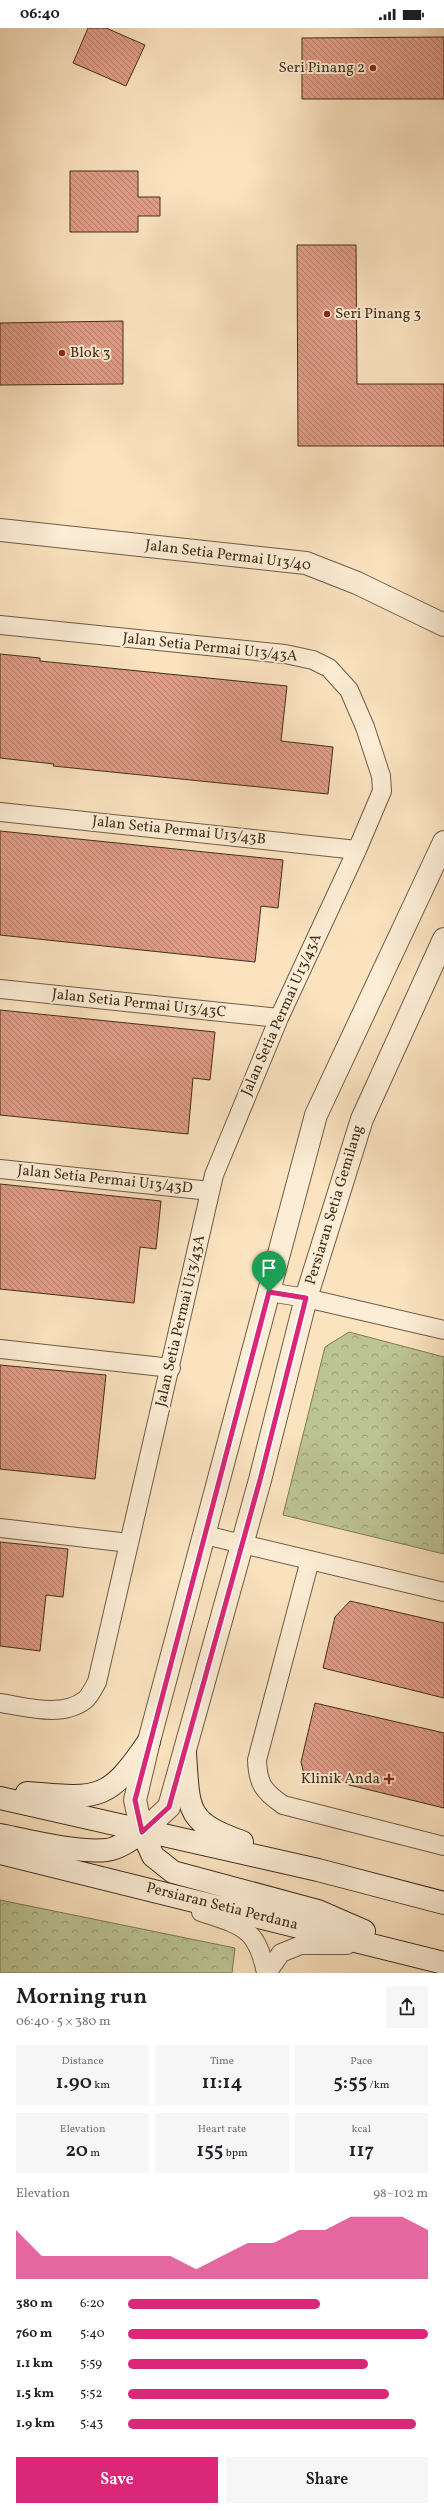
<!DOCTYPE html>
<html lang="en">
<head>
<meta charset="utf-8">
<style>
	body { margin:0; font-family:Vollkorn,serif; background:#f6f6f6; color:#202124; height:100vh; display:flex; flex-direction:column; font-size:15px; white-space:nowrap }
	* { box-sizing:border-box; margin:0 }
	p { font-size:13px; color:#757577 }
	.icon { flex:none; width:22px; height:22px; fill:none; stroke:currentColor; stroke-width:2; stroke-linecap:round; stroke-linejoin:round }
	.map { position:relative; height:1945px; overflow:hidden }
	.panel { display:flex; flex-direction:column; background:#fff; flex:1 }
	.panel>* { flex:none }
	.pin { position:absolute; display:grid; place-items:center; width:34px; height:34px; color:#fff; margin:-41px -17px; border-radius:50% 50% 50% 0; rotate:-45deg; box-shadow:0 0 4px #0007 }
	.pin .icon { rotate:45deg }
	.round { display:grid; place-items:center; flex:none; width:42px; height:42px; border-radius:0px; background:#f6f6f6 }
	.summary { display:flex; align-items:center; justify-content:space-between; height:68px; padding:0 16px }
	h1 { font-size:22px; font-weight:600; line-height:30px }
	.metrics { display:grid; grid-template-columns:repeat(3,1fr); gap:6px; height:68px; padding:4px 16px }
	.metrics div { display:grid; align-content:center; border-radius:0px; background:#f6f6f6; text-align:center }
	.metrics b { font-size:20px; font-weight:600 }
	.metrics small { font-size:11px; font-weight:400 }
	.metrics p { font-size:11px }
	.chart { height:112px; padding:8px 16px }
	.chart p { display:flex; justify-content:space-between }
	.chart svg { width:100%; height:72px; margin-top:4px; fill:#db2777; opacity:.7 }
	.button { display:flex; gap:8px; margin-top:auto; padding:8px 16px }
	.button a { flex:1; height:46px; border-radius:0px; background:#db2777; color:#fff; font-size:16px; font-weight:600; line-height:46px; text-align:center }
	.button a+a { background:#f6f6f6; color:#202124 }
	ul { padding:0 16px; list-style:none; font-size:13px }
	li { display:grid; grid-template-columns:64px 48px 1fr; align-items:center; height:30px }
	li i { height:10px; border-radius:5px; background:#db2777 }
	.status { display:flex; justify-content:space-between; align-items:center; height:28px; padding:0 20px; background:#fff; direction:ltr }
	.status svg { height:11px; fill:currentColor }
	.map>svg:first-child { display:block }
</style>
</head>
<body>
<div class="status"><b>06:40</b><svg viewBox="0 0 49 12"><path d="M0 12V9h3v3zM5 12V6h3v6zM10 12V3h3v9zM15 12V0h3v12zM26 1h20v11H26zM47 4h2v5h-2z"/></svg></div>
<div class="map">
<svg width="444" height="1945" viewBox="0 0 444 1945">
	<defs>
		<pattern id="park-crowns" width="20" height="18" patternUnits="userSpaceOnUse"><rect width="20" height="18" fill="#bcc494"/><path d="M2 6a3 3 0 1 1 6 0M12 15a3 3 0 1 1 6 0" fill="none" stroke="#9aa078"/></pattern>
		<pattern id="building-back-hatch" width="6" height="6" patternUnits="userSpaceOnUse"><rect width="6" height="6" fill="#df9b87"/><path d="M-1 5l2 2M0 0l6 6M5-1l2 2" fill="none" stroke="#b67f6e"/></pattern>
	</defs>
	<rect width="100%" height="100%" fill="#fbe3c0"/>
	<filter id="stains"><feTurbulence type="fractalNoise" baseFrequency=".005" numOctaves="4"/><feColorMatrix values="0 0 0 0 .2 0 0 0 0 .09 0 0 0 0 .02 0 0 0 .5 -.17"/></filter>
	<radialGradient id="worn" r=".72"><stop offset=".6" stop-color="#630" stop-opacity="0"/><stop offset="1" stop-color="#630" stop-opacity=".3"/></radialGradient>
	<path fill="url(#park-crowns)" stroke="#7f7957" d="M349,1304L444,1329V1526L283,1487L325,1319Z
		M0,1872L235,1920L232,1945H0Z"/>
	<path fill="url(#building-back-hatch)" stroke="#422e1a" d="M88,0H106L145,17L126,58L73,35Z
		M444,9V71H302V10Z
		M70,143H138V169H160V188H138V204H70Z
		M297,217H356L357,356H444V418H298Z
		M123,293V356L0,357V295Z
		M0,626L40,630V633L287,658L281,713L333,719L328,766L53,738L54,736L0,730Z
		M0,803L283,832L278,880L261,878L255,934L0,907Z
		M0,982L215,1004L210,1052L193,1050L188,1106L0,1087Z
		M0,1156L161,1173L156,1221L140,1219L134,1275L0,1261Z
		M0,1337L106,1347L95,1451L0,1441Z
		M0,1514L68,1521L63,1569L46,1567L40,1623L0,1618Z
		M350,1573L444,1595V1670L323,1640L335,1589Z
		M315,1675L444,1705V1780L304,1746L301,1734Z"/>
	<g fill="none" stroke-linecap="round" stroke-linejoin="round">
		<g stroke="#705b44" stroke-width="20">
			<path id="minor" d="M0,597L285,626L313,632L329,640L349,662L365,699L381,748L382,763L357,822L279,990L214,1147L97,1654C94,1659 90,1668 85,1672C62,1690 27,1679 0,1675
				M0,784L357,822
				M0,961L279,990
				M0,1141L210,1163
				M269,1264L306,1270L444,1302
				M0,1321L171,1340
				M0,1500L129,1515
				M205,1507L444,1564
				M310,1532L257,1732C258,1756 263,1763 283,1777L444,1818
				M201,1884C242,1898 257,1899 266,1945
				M267,1945L281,1925L301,1917H347"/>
		</g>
		<g stroke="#705b44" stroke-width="24">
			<path id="tertiary" d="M0,502L306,535L357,555L444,597
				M444,814L316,1087L149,1713L135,1772L142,1804L169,1779L260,1452L306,1270L362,1091L444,911"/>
		</g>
		<g stroke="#422e1a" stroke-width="24">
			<path id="secondary" d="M185,1725C189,1782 185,1794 242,1814
				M27,1765C98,1771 108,1774 149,1713
				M0,1770L318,1842L444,1875
				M142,1804L153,1828L173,1844L318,1883L364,1903
				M0,1807C32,1813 75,1825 107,1822C120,1820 132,1811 142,1804
				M0,1825L444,1935"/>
		</g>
		<use href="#minor" stroke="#fcedd6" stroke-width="18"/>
		<use href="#tertiary" stroke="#fcedd6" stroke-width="22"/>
		<use href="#secondary" stroke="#fcedd6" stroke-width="22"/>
	</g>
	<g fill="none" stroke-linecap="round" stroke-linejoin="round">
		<g stroke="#fff" stroke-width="8">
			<path id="route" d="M269,1264L306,1270L260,1452L169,1779L142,1804L135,1772Z"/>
		</g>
		<use href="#route" stroke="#db2777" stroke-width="5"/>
	</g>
	<g fill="#8f2418" stroke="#fcedd6" stroke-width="1.5">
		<circle cx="373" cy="40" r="4"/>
		<circle cx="327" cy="286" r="4"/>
		<circle cx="62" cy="325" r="4"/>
		<path d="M387 1745h4v4h4v4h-4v4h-4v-4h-4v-4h4z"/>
	</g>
	<g text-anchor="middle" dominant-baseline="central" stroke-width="4" stroke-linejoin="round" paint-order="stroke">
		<g font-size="15" fill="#422e1a" stroke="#fcedd6" text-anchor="end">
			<text x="365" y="40">Seri Pinang 2</text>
			<text x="335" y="286" text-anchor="start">Seri Pinang 3</text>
			<text x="70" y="325" text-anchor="start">Blok 3</text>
			<text x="380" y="1751">Klinik Anda</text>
		</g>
		<g font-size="15" fill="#422e1a" stroke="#fcedd6">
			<text transform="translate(228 528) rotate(7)">Jalan Setia Permai U13/40</text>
			<text transform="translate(210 620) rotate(6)">Jalan Setia Permai U13/43A</text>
			<text transform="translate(179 803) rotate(6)">Jalan Setia Permai U13/43B</text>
			<text transform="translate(139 976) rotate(6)">Jalan Setia Permai U13/43C</text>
			<text transform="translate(282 987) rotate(-66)">Jalan Setia Permai U13/43A</text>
			<text transform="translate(105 1152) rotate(6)">Jalan Setia Permai U13/43D</text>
			<text transform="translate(335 1177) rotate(-73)">Persiaran Setia Gemilang</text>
			<text transform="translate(181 1293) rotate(-77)">Jalan Setia Permai U13/43A</text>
			<text transform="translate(222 1879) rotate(14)">Persiaran Setia Perdana</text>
		</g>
	</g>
	<rect width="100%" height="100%" filter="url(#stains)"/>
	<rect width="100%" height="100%" fill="url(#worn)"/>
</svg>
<div class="pin" style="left:269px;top:1264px;background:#1e9e55"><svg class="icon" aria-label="arrive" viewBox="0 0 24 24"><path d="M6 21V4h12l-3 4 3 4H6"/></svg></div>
</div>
<section class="panel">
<div class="summary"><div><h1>Morning run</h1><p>06:40 · 5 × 380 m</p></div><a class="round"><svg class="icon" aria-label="share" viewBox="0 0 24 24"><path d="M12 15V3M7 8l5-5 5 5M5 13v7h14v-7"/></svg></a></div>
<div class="metrics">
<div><p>Distance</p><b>1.90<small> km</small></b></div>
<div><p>Time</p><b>11:14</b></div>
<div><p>Pace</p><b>5:55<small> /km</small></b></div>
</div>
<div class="metrics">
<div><p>Elevation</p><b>20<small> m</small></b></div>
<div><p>Heart rate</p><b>155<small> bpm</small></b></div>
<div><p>kcal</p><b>117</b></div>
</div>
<div class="chart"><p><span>Elevation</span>98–102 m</p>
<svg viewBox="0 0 160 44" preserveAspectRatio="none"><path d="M0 44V14L10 30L20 30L30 30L40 30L50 30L60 30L70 38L80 30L90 22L100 22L110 14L120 14L130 6L140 6L150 6L160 14V44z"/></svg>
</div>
<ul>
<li><b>380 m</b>6:20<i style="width:64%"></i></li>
<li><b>760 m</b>5:40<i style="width:100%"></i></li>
<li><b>1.1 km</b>5:59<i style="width:80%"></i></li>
<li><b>1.5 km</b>5:52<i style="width:87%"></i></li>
<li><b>1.9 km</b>5:43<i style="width:96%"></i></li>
</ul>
<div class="button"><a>Save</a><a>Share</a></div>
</section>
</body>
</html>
